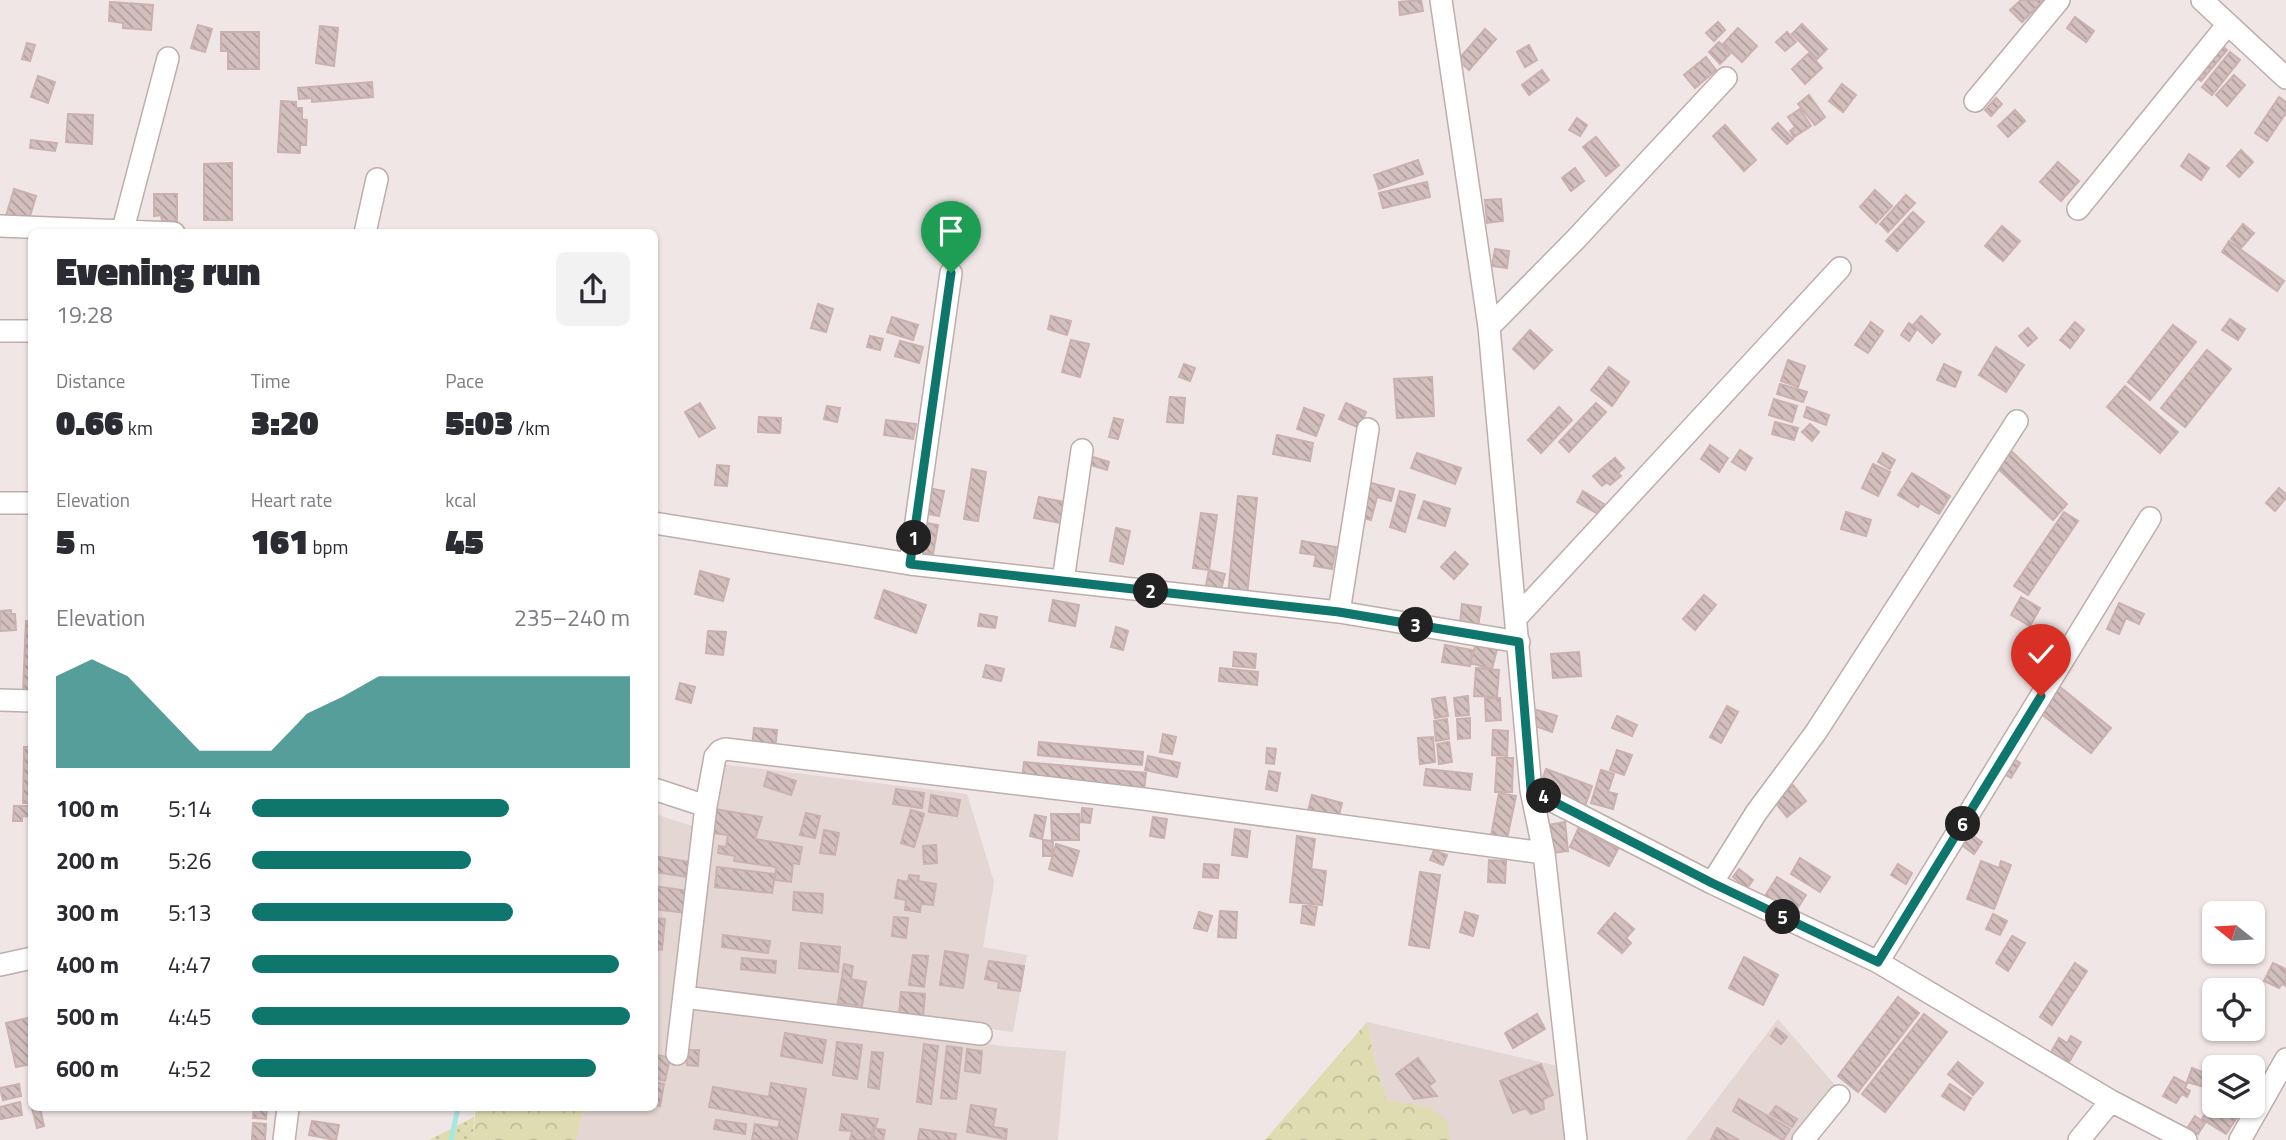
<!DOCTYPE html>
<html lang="en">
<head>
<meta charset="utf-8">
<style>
	body { margin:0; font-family:"Titillium Web",sans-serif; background:#f2f2f3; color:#2b2b33; height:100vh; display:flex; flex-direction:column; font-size:26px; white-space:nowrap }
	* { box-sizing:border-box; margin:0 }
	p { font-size:23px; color:#7c7c81 }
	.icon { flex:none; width:38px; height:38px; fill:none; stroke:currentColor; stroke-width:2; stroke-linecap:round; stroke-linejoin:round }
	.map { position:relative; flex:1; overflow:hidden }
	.side { position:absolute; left:28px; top:229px; width:630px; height:882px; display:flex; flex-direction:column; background:#fff; border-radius:10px; box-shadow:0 2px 5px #0004 }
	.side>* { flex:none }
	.needle { width:46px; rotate:288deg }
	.controls { position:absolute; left:2202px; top:901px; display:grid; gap:14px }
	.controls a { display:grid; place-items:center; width:63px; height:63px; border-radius:10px; background:#fff; box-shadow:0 2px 5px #0004; font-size:35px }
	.pin { position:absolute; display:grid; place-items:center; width:60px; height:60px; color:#fff; margin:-72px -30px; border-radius:50% 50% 50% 0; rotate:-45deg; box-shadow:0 0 7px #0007 }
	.pin .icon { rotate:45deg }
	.km { position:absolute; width:35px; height:35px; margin:-18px; border-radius:50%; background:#222; color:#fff; font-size:19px; line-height:35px; text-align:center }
	.round { display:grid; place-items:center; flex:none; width:74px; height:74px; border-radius:10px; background:#f2f2f3 }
	.headline { display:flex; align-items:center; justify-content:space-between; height:119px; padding:0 28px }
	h1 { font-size:38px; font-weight:800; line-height:52px }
	.metrics { display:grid; grid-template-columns:repeat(3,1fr); gap:10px; height:119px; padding:7px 28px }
	.metrics div { display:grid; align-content:center }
	.metrics b { font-size:35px; font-weight:800 }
	.metrics small { font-size:19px; font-weight:400 }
	.metrics p { font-size:19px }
	.chart { height:196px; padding:14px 28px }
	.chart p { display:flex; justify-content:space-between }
	.chart svg { width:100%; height:126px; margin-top:7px; fill:#0f766e; opacity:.7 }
	ul { padding:0 28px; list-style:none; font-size:23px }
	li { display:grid; grid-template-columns:112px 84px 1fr; align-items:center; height:52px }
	li i { height:18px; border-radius:9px; background:#0f766e }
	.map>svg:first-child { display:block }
</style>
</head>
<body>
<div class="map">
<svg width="2286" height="1140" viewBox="0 0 2286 1140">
	<defs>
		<pattern id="grass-dots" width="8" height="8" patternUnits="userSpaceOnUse" patternTransform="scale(1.75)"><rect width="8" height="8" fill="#e0dcb1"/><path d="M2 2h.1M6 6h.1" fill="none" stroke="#c1bd99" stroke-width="1.8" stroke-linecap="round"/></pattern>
		<pattern id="forest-crowns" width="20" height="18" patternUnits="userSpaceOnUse" patternTransform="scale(1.75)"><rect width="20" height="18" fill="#e0dcb1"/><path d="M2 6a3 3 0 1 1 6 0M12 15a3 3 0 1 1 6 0" fill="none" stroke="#c1bd99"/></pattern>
		<pattern id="building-back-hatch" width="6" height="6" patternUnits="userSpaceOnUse" patternTransform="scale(1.75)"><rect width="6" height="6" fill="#d3c0be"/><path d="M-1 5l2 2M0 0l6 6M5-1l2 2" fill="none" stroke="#ad9d9b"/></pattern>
	</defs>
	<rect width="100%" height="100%" fill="#f0e6e5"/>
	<path fill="#e3d6d3" d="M720,764L967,794L994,882L983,947L1027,955L1013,1032L694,988Z
		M655,814L695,827L673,1006L1011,1047L1066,1051L1058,1140H576L584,1108H654Z
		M1778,1019L1835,1085L1793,1140H1686Z
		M1367,1022L1558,1066L1565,1140H1450L1430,1108L1387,1100L1375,1062Z"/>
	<path fill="url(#grass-dots)" d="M474,1117L473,1140H429Z"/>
	<path fill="url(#forest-crowns)" d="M1367,1022L1375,1062L1387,1100L1430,1107L1447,1122L1450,1140H1265Z
		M476,1108H584L576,1140H473Z"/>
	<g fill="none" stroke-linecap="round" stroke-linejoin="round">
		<path stroke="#a6e7df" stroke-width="5" d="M451,1140L458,1108"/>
	</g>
	<path fill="url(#building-back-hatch)" stroke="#cab1af" stroke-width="2" d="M1421,0L1423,11L1400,15L1399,2Z
		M2021,0H2044L2022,22L2010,10Z
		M110,2L153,5L151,30L123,28V23L109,21Z
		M2075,17L2094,31L2086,42L2067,28Z
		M1718,22L1725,30L1714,41L1706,33Z
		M1802,24L1827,49L1817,59L1792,34Z
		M198,25L212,29L205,52L191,48Z
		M320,26L338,28L334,66L316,63Z
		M1738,28L1757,46L1742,62L1723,44Z
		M1485,29L1496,39L1469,70L1458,60Z
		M221,32H259V69H228V51H221Z
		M1787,32L1796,42L1785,51L1776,42Z
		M1719,42L1730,54L1720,64L1709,52Z
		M2218,42L2227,50L2201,81L2191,73Z
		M27,43L35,45L30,61L22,59Z
		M1529,45L1537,60L1525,67L1517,52Z
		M2230,52L2240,60L2212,95L2202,87Z
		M1809,53L1822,68L1805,84L1792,69Z
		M1706,57L1716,70L1695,88L1684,75Z
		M1542,70L1549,80L1529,95L1522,85Z
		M2234,75L2245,85L2227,106L2216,95Z
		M38,76L55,82L48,103L31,97Z
		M372,82L373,97L312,102V98L299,99L298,88Z
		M1842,84L1856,95L1843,112L1829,101Z
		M1809,95L1825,117L1815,125L1798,104Z
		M2279,97L2286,102V113L2267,141L2255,133Z
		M1996,98L2002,104L1991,116L1985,110Z
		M281,101L296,102V108H302V119L307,120L306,145H300V153L278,152Z
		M1800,109L1811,126L1794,137L1790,131L1795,127L1788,117Z
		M2015,110L2025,121L2008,137L1998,126Z
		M68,114L93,115L92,144L66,142Z
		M1577,118L1587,125L1580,136L1569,130Z
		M1778,123L1793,139L1787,144L1772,129Z
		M1725,125L1756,160L1744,171L1713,136Z
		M1596,137L1619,165L1606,176L1583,147Z
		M31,140L57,143L55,151L30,148Z
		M2241,150L2253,162L2239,177L2227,166Z
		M2189,154L2209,168L2201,180L2181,166Z
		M1418,160L1423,174L1379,189L1374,175Z
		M2058,162L2079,181L2061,201L2040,182Z
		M232,163V220H204V164Z
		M1575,168L1584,181L1571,191L1562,178Z
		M1427,182L1430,197L1383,208L1379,193Z
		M14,189L36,196L28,223L6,216Z
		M1875,190L1892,206L1876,223L1860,207Z
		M154,194H177V221H162L161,215L154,216Z
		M1906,195L1915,203L1888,232L1880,224Z
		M1501,199L1503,221L1487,223L1485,200Z
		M1913,212L1924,222L1897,251L1886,241Z
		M2243,224L2254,233L2241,248L2231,239Z
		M2002,226L2020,241L2003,261L1985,246Z
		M2229,241L2284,281L2277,291L2222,252Z
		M1495,249L1509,251L1507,268L1492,266Z
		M818,304L833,309L826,332L811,328Z
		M1051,316L1071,321L1067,335L1048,329Z
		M1921,316L1940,334L1932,343L1913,325Z
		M892,317L918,325L913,340L887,332Z
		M2230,319L2245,329L2238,340L2222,330Z
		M1871,322L1883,331L1868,353L1855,345Z
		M2075,322L2084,330L2070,348L2060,340Z
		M1909,323L1917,329L1909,341L1901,335Z
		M2173,325L2196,342L2150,400L2128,382Z
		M2028,328L2037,338L2028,346L2019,336Z
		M1530,330L1552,350L1534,369L1513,349Z
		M870,336L883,339L880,350L867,347Z
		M1071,340L1089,344L1080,377L1062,372Z
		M900,341L923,347L919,363L895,356Z
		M1996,347L2024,365L2006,392L1979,375Z
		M2207,350L2231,369L2185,427L2161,408Z
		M1788,360L1805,366L1798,387L1781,381Z
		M1184,364L1195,368L1190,381L1179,377Z
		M1944,364L1961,372L1955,387L1937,380Z
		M1609,367L1629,382L1612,406L1591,390Z
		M1432,377L1434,416L1397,418L1394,379Z
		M1780,384L1807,392L1803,402L1777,394Z
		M2125,386L2178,432L2160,453L2107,407Z
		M1170,397L1185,398L1183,423L1167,422Z
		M1774,399L1797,406L1792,422L1769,415Z
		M700,403L715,428L699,437L685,412Z
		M1346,403L1366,412L1359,428L1339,419Z
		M1596,403L1606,412L1569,452L1559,442Z
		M827,406L840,408L837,422L824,419Z
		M1559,407L1572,420L1541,453L1528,440Z
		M1807,407L1829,415L1826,425L1804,417Z
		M1304,408L1324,415L1316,436L1297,429Z
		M759,417L781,418L780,433L758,432Z
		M1114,418L1123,420L1118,439L1109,437Z
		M886,420L916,424L913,439L884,435Z
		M1775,422L1798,428L1794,440L1772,434Z
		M1810,424L1819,432L1812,441L1802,432Z
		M1277,435L1313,443L1310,461L1273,454Z
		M1710,445L1728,458L1719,472L1701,459Z
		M2008,448L2067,504L2053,520L1993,464Z
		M1740,450L1752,458L1745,470L1732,462Z
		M1417,453L1461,468L1455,484L1411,468Z
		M1883,453L1895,460L1890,469L1878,462Z
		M1093,457L1109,462L1107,470L1091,465Z
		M1615,458L1624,468L1618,473L1621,476L1610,485L1607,482L1602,486L1593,476Z
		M1873,464L1890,472L1878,496L1862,488Z
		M717,465L729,466L727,486L715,485Z
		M972,469L986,472L978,521L964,519Z
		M1912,473L1950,496L1939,514L1920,503L1918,507L1898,495Z
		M1364,481L1394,489L1391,501L1377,497L1371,520L1355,516Z
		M928,488L944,491L939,516L923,513Z
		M2279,488L2286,494V498L2275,511L2266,503Z
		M1400,491L1415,495L1405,532L1390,527Z
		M1583,491L1604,504L1598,514L1577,502Z
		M1238,496L1257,498L1247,596L1228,594Z
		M1039,497L1065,502L1061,523L1034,518Z
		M1424,501L1450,509L1445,526L1418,518Z
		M1846,512L1871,520L1866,536L1841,529Z
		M2064,512L2078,521L2028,595L2014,586Z
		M1201,513L1217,515L1209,570L1193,568Z
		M922,522L938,525L933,554L918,552Z
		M1116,528L1130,531L1123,564L1110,561Z
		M1302,541L1336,547L1332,569L1314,566L1316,555L1300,553Z
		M1455,552L1468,564L1454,579L1441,567Z
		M1209,570L1225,574L1220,593L1205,590Z
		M700,571L729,579L723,601L695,594Z
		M884,590L926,605L916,633L875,618Z
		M1704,595L1716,605L1695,630L1683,619Z
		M2021,597L2040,608L2030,626L2011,615Z
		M1053,600L1079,605L1075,626L1049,621Z
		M2119,603L2144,614L2139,624L2126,618L2119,634L2107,629Z
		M1462,604L1481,607L1478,627L1460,624Z
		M11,610V614H15L16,630L0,631V611Z
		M980,614L997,617L995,628L978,626Z
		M26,621H32V692H23Z
		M1116,627L1128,631L1123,650L1111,647Z
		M708,631L726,632L723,655L706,653Z
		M1477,640L1498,645L1492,669L1470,663Z
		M1445,645L1472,650L1470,666L1442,662Z
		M1234,652L1256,654L1255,668L1233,666Z
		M1579,652L1581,676L1553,678L1551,654Z
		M986,665L1004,669L1001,681L983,677Z
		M1220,668L1258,672L1257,685L1219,681Z
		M1476,668L1499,670L1497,697L1474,696Z
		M680,683L695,687L691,703L676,699Z
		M2055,683L2111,728L2091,753L2035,709Z
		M1468,696L1469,715L1456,716L1454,698Z
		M1445,697L1448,716L1435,718L1432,699Z
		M1485,698H1500L1501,720L1486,721Z
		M1727,706L1738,712L1721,743L1710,737Z
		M1537,710L1557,716L1552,732L1532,725Z
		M1617,716L1637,725L1632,736L1612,728Z
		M1470,718V738L1458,739L1457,719Z
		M1447,719L1449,739L1436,741L1434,721Z
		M754,728L777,730L775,750L752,747Z
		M1493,730L1508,731L1507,756L1492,755Z
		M1163,734L1176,737L1172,754L1160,752Z
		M1433,737L1435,762L1420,764L1418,738Z
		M1039,742L1143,752L1142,765L1038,755Z
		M1449,742L1452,762L1439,764L1437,744Z
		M24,747H32V803H23Z
		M1267,748L1276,749L1274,764L1266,763Z
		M1617,750L1632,755L1624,775L1610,770Z
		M1148,756L1180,763L1177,777L1145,770Z
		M2011,757L2020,763L2011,778L2001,772Z
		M1497,758H1513L1512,792H1495Z
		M1024,762L1146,773L1144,791L1022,779Z
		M1426,769L1472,774L1470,790L1424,785Z
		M1546,769L1592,786L1585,806L1539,789Z
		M1601,770L1614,774L1608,792L1617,794L1613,809L1591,803Z
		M1269,771L1280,773L1277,791L1266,789Z
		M768,772L796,781L791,795L764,786Z
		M1793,785L1806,801L1787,817L1774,801Z
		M896,789L924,793L922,808L893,804Z
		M1499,793L1516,796L1507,839L1491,836Z
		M931,795L960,800L957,816L929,812Z
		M1312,795L1342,803L1338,819L1308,811Z
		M14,806H32V817L22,816V821H13Z
		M1082,808L1092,809L1090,823L1081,822Z
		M715,809L762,817L755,839L802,847L799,864L793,863L791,882L775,880L776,867L734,861L735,856L718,853L719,846L726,847L728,835L712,833Z
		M911,810L924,814L914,847L901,843Z
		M806,813L820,816L815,838L800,835Z
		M1051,814H1079V840H1052Z
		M1035,815L1046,817L1042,839L1030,836Z
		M1153,817L1167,819L1164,838L1150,836Z
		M1565,822L1568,851L1551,853L1548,825Z
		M1235,829L1250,831L1247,857L1232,855Z
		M1578,829L1618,849L1609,866L1570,847Z
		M824,830L839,833L835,855L820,853Z
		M1966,831L1982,842L1974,854L1959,843Z
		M1297,836L1315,839L1311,869L1326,871L1322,905L1290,902Z
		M1043,840L1053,841L1052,856H1043Z
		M1056,844L1079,851L1072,876L1049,869Z
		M936,845L937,863L924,864L923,846Z
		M1434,850L1447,855L1443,865L1430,860Z
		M654,856L690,862L688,877L654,872Z
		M1800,858L1830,877L1820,892L1791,874Z
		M1489,860L1506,861L1505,883L1488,882Z
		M1981,861L1999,868L2001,861L2011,865L1994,909L1967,899Z
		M1204,864L1219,865L1218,878L1203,877Z
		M1898,864L1912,873L1906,884L1891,875Z
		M717,867L775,874L772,893L715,887Z
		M1739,869L1753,880L1747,888L1733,877Z
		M1420,872L1440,875L1429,948L1409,945Z
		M909,875L919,876L918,881L936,884L933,905L921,904L920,912L905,910L906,900L895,898L898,880L908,882Z
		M1777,877L1806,895L1794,914L1765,896Z
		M654,886L689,891L686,913L654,909Z
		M794,892L823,894L822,913L793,910Z
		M1303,905L1317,907L1314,925L1301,923Z
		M1220,911L1237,912L1236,938L1218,937Z
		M1199,912L1212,916L1207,931L1194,928Z
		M1465,912L1478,916L1473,936L1460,932Z
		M1615,913L1634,929L1626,938L1631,943L1622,953L1598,933Z
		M1993,914L2007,921L2000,935L1986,929Z
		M894,917L908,918L906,938L892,936Z
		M654,918L665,919L662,950L654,949Z
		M723,935L770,941L768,953L722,947Z
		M2012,936L2025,943L2008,971L1996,963Z
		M801,943L840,947L838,972L799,968Z
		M945,951L968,955L963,988L940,985Z
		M913,955L928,956L924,987L909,985Z
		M1744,957L1778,975L1763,1005L1729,988Z
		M742,958L776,961L775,973L741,969Z
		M989,961L1024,966L1020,991L998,988L999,982L985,979Z
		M2075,963L2087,971L2052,1025L2040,1017Z
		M2273,963L2286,969V986L2282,984L2279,988L2264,981Z
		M844,964L853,966L851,979L866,982L862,1006L838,1003Z
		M901,992L925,994L923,1017L899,1015Z
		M1898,997L1919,1013L1858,1092L1838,1076Z
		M1537,1014L1545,1029L1513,1048L1505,1033Z
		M1924,1014L1947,1032L1885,1112L1862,1094Z
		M32,1017V1064L16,1067L6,1023Z
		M1776,1028L1787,1037L1781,1044L1771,1036Z
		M785,1033L826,1040L822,1063L781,1056Z
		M2071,1036L2081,1042L2068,1064L2050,1054L2059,1038L2067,1043Z
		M837,1042L862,1045L857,1079L833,1075Z
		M924,1044L938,1046L931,1104L917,1102Z
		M947,1046L962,1048L956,1099L941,1098Z
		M967,1049L982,1051L980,1073L965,1071Z
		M688,1050H699L698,1066L687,1065Z
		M872,1052L883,1053L879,1089L868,1087Z
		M654,1054L670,1058L665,1081L654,1078Z
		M1418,1058L1435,1081L1429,1086L1437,1096L1414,1099L1396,1074Z
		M1958,1062L1983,1083L1973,1095L1948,1074Z
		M1541,1064L1553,1095L1543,1099L1544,1109L1531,1114L1526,1108L1513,1113L1500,1081Z
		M2192,1068L2205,1073L2201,1086L2187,1082Z
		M2174,1077L2187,1084L2185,1088L2190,1091L2187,1097L2182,1094L2176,1103L2163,1096Z
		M654,1082L664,1084L660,1106L654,1104Z
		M771,1083L806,1089L797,1140H752L755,1124L778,1128L780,1120L709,1107L713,1087L769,1097Z
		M19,1084L21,1096L3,1100L0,1088Z
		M1950,1084L1971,1098L1964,1110L1942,1096Z
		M1739,1099L1790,1129L1783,1140L1733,1111Z
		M2214,1101V1106H2230L2240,1113L2226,1134L2202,1119Z
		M20,1102L22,1115L1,1119L0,1107Z
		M971,1105L996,1109L993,1127L1007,1129L1006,1139L967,1132Z
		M1776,1106L1797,1119L1792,1127L1770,1114Z
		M32,1108H40L44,1126L37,1128Z
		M254,1108H267L266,1119L253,1118Z
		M842,1114L878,1119L871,1140H850L852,1131L840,1130Z
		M2195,1116L2205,1123L2198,1134L2188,1127Z
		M716,1120L746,1124L745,1134L714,1129Z
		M312,1121L339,1125L336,1140L309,1135Z
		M253,1123L266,1124L265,1140H252Z
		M873,1128L885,1130L883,1140H871Z
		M1717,1128L1739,1140H1711Z
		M920,1129L956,1134L955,1140H918Z"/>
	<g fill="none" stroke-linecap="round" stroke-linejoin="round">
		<g stroke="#bdaeab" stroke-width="24">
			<path id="minor" d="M1441,0L1489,327L1531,790L1544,853L1576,1140
				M2202,0L2286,78
				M1975,101L2059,0
				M2078,209L2228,24
				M0,226L174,233
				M122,233L168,58
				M365,233L377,179
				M1489,327L1575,240L1726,78
				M0,331H32
				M0,503H32
				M654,523L910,564L1339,612L1519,642
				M910,564L951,273
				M1063,581L1082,450
				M1339,612L1368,429
				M1517,617L1840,268
				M0,700L32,701
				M654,789L706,806
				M1531,790L1712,883L1878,962L2111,1101L2186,1140
				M1712,883L1756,813L1816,732L2017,421
				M1878,962L2150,518
				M0,965L32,958
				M684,997L981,1034
				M677,1054L706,806L715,757L720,751L725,749L1144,799L1544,853
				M284,1140L288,1108
				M1803,1140L1839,1096
				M2079,1140L2111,1101
				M2240,1140L2286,1059"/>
		</g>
		<use href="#minor" stroke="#fff" stroke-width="21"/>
	</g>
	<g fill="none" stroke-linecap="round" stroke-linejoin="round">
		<g stroke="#fff" stroke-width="14">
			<path id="route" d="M951,273L910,564L1339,612L1519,642L1531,790L1712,883L1878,962L2041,696"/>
		</g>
		<use href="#route" stroke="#0f766e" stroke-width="9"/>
	</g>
</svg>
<div class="controls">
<a><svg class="needle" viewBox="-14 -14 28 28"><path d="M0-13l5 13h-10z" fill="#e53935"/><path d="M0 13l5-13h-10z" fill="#7c7c81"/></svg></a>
<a><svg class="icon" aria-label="locate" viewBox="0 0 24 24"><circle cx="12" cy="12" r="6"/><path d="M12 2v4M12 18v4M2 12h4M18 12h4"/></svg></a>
<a><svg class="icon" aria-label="layers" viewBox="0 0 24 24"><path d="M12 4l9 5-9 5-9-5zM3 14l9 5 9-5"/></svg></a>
</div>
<div class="pin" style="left:951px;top:273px;background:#1e9e55"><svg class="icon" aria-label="arrive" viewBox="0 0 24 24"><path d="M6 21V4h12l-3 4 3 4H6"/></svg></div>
<div class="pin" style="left:2041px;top:696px;background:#d93025"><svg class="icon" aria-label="check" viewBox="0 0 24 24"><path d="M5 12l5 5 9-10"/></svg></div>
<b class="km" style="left:914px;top:538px">1</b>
<b class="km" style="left:1151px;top:591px">2</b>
<b class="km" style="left:1416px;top:625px">3</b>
<b class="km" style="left:1544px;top:796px">4</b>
<b class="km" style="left:1783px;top:917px">5</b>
<b class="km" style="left:1963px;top:824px">6</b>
<section class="side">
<div class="headline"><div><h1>Evening run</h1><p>19:28</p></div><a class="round"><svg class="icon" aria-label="share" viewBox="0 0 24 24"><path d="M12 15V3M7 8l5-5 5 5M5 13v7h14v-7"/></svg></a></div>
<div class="metrics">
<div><p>Distance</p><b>0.66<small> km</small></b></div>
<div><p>Time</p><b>3:20</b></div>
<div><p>Pace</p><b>5:03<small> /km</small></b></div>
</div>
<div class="metrics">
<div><p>Elevation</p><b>5<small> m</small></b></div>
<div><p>Heart rate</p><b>161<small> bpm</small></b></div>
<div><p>kcal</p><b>45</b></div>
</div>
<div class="chart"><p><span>Elevation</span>235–240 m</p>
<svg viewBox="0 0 160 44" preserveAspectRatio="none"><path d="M0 44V12L10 6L20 12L30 25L40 38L50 38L60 38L70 25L80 19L90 12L100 12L110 12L120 12L130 12L140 12L150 12L160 12V44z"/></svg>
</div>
<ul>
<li><b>100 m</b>5:14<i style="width:68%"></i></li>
<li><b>200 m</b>5:26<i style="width:58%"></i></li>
<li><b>300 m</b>5:13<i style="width:69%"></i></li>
<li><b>400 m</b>4:47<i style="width:97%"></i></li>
<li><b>500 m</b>4:45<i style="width:100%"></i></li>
<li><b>600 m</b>4:52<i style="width:91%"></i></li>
</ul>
</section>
</div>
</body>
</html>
